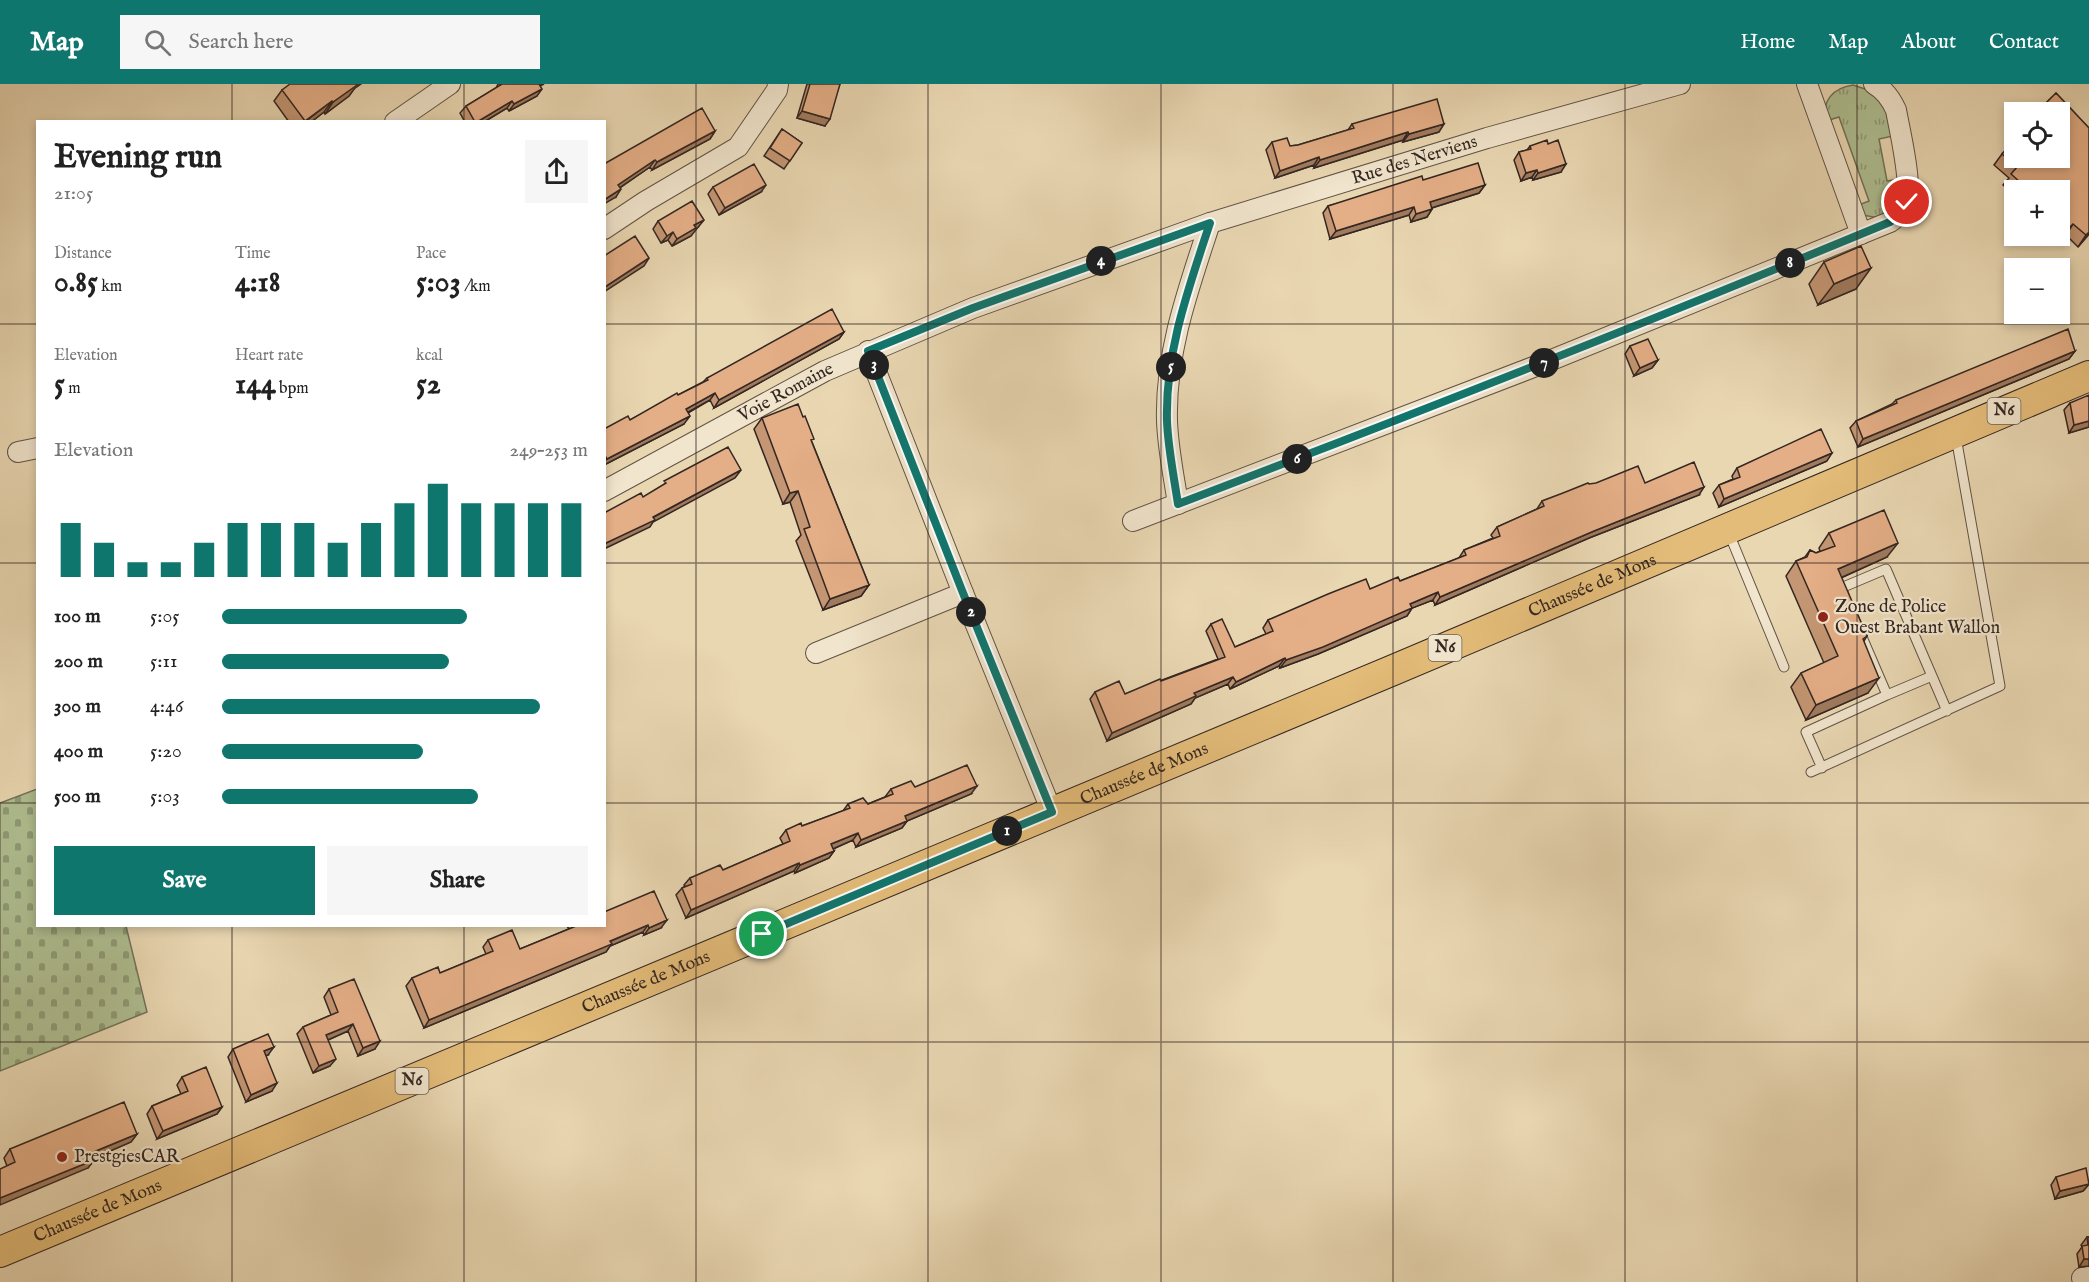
<!DOCTYPE html>
<html lang="en">
<head>
<meta charset="utf-8">
<style>
	body { margin:0; font-family:"IM FELL English",serif; background:#f6f6f6; color:#222; height:100vh; display:flex; flex-direction:column; font-size:22px; white-space:nowrap }
	* { box-sizing:border-box; margin:0 }
	p { font-size:20px; color:#767676 }
	.icon { flex:none; width:33px; height:33px; fill:none; stroke:currentColor; stroke-width:2; stroke-linecap:round; stroke-linejoin:round }
	.map { position:relative; flex:1; overflow:hidden }
	.side { position:absolute; left:36px; top:36px; width:570px; height:807px; display:flex; flex-direction:column; background:#fff; border-radius:0px; box-shadow:0 3px 9px #0003 }
	.side>* { flex:none }
	.buttons { position:absolute; left:2004px; top:18px; display:grid; gap:12px }
	.buttons a { display:grid; place-items:center; width:66px; height:66px; border-radius:0px; background:#fff; box-shadow:0 3px 9px #0003; font-size:30px }
	.pin { position:absolute; display:grid; place-items:center; width:51px; height:51px; color:#fff; margin:-26px; border:3px solid #fff; border-radius:50%; box-shadow:0 2px 6px #0007 }
	.km { position:absolute; width:30px; height:30px; margin:-15px; border-radius:50%; background:#222; color:#fff; font-size:16px; line-height:30px; text-align:center }
	.round { display:grid; place-items:center; flex:none; width:63px; height:63px; border-radius:0px; background:#f6f6f6 }
	.head { display:flex; align-items:center; justify-content:space-between; height:102px; padding:0 18px }
	h1 { font-size:33px; font-weight:700; line-height:45px }
	.metrics { display:grid; grid-template-columns:repeat(3,1fr); gap:9px; height:102px; padding:6px 18px }
	.metrics div { display:grid; align-content:center }
	.metrics b { font-size:30px; font-weight:700 }
	.metrics small { font-size:16px; font-weight:400 }
	.metrics p { font-size:16px }
	.chart { height:168px; padding:12px 18px }
	.chart p { display:flex; justify-content:space-between }
	.chart svg { width:100%; height:108px; margin-top:6px; stroke:#0f766e; stroke-width:6 }
	.action { display:flex; gap:12px; margin-top:auto; padding:12px 18px }
	.action a { flex:1; height:69px; border-radius:0px; background:#0f766e; color:#fff; font-size:24px; font-weight:700; line-height:69px; text-align:center }
	.action a+a { background:#f6f6f6; color:#222 }
	ul { padding:0 18px; list-style:none; font-size:20px }
	li { display:grid; grid-template-columns:96px 72px 1fr; align-items:center; height:45px }
	li i { height:15px; border-radius:8px; background:#0f766e }
	header { display:flex; align-items:center; gap:36px; box-sizing:border-box; height:84px; padding:0 30px; background:#0f766e; color:#fff }
	header strong { font-size:28px }
	nav { display:flex; gap:33px; margin-inline-start:auto; font-size:21px }
	.search { width:420px; height:54px; background:#f6f6f6; display:flex; align-items:center; gap:15px; box-sizing:border-box; padding:0 21px; border-radius:0px; color:#767676; font-size:22px }
	.map>svg:first-child { display:block }
</style>
</head>
<body>
<header>
<strong>Map</strong>
<div class="search"><svg class="icon" aria-label="search" viewBox="0 0 24 24"><circle cx="10" cy="10" r="6"/><path d="M15 15l6 6"/></svg>Search here</div>
<nav><a>Home</a><a>Map</a><a>About</a><a>Contact</a></nav>
</header>
<div class="map">
<svg width="2089" height="1198" viewBox="0 0 2089 1198">
	<defs>
		<pattern id="cemetery-stones" width="16" height="16" patternUnits="userSpaceOnUse" patternTransform="scale(1.5)"><rect width="16" height="16" fill="#afbf92"/><path d="M2 7V4a2 2 0 0 1 4 0v3zM10 15v-3a2 2 0 0 1 4 0v3z" fill="#8f9b77"/></pattern>
		<pattern id="park-tufts" width="24" height="20" patternUnits="userSpaceOnUse" patternTransform="scale(1.5)"><rect width="24" height="20" fill="#afbf92"/><path d="M3 7l-1-3M5 7V3M7 7l1-3M15 17l-1-3M17 17v-4M19 17l1-3" fill="none" stroke="#8f9b77"/></pattern>
	</defs>
	<rect width="100%" height="100%" fill="#e9d7b2"/>
	<filter id="stains"><feTurbulence type="fractalNoise" baseFrequency=".00333" numOctaves="4"/><feColorMatrix values="0 0 0 0 .2 0 0 0 0 .09 0 0 0 0 .02 0 0 0 .5 -.17"/></filter>
	<radialGradient id="worn" r=".72"><stop offset=".6" stop-color="#630" stop-opacity="0"/><stop offset="1" stop-color="#630" stop-opacity=".3"/></radialGradient>
	<path fill="url(#cemetery-stones)" stroke="#72735a" stroke-width="1.5" d="M37,705L38,842H126L147,928L0,987V719Z"/>
	<path fill="url(#park-tufts)" stroke="#72735a" stroke-width="1.5" d="M1853,1L1871,7L1888,24L1893,52L1879,55L1887,97L1900,95L1897,123L1878,134L1863,131L1856,122L1869,117L1839,33L1826,37C1821,17 1833,4 1853,1Z"/>
	<g fill="none" stroke-linecap="round" stroke-linejoin="round">
		<g stroke="#615346" stroke-width="11">
			<path id="service" d="M1728,447L1784,583
				M1844,511L1841,504L1886,485L1947,627
				M1887,611L1932,592
				M1822,684L1806,648L1887,611L1859,546
				M1811,688L2000,602L1956,353"/>
		</g>
		<g stroke="#615346" stroke-width="22">
			<g id="minor">
				<path d="M1807,0L1861,150"/>
				<path d="M395,38L450,0"/>
				<path d="M604,145L646,117L738,63L777,6L778,0"/>
				<path d="M868,267L963,509L1052,728"/>
				<path d="M18,368L38,364"/>
				<path id="s1" d="M604,407L825,287L973,224L1210,139L1487,54L1680,0"/>
				<path d="M1178,420C1174,393 1168,365 1167,337C1165,268 1189,203 1210,139"/>
				<path d="M1133,437L1549,277L1890,138C1897,133 1903,129 1906,121C1913,102 1900,48 1896,26C1891,15 1885,6 1874,0"/>
				<path d="M816,569L963,509"/>
				<path d="M2082,1194L2089,1193"/>
			</g>
		</g>
		<g stroke="#342722" stroke-width="32">
			<g id="primary">
				<path id="s2" d="M0,1168L1391,587L2089,292"/>
			</g>
		</g>
		<use href="#service" stroke="#f1e5cd" stroke-width="9"/>
		<use href="#minor" stroke="#f1e5cd" stroke-width="20"/>
		<use href="#primary" stroke="#e4bc79" stroke-width="30"/>
	</g>
	<path fill="#c49673" stroke="#342722" stroke-width="1.5" d="M498,0H544L540,2L537,12L509,27L507,24L484,38H465L460,29L466,22L496,4Z
		M807,0H840L825,42L797,34Z
		M354,5L349,12L325,30L324,28L311,38H289L274,17L282,6Z
		M2056,9L2089,44V150L2078,163L2066,151L2059,158L2053,152H2060V106H2014V111L2003,101L2009,94L1994,81L2002,70L2014,57V74H2060V28H2037Z
		M1352,40L1439,48L1403,58V56L1314,84V81L1275,94L1266,66L1272,58L1290,62L1298,61L1348,46Z
		M782,45L802,59L784,85L764,72Z
		M715,47L710,55L652,86L650,83L620,104L616,113L604,80Z
		M1530,62L1561,88L1533,96L1532,93L1521,97L1514,76L1519,68L1527,66Z
		M1423,96L1485,101L1479,109L1432,124V125L1427,133L1411,138L1409,131L1330,155L1323,129L1328,122Z
		M713,103L761,108L719,131L708,110Z
		M658,137L698,143L695,145L691,152L672,162L668,156L661,159L653,145Z
		M1824,178L1856,205L1818,221L1809,200Z
		M844,248L839,255L714,324L710,316L688,329L684,340L604,381V345L630,336L703,298L707,294Z
		M1630,262L1658,276L1652,284L1634,292L1625,270Z
		M2075,267L2069,275L1858,363L1850,344L1856,337L1892,320L1896,316Z
		M2070,319L2089,343L2069,349L2064,326Z
		M762,334L812,358L869,501L861,512L823,526L796,457L801,451L790,418L783,420L754,345Z
		M1827,377L1719,423L1713,409L1719,401L1733,395L1732,392L1737,384Z
		M1645,399L1699,411L1589,454L1435,521L1433,516L1412,524L1407,532L1318,570L1280,584L1279,582L1230,605L1228,600L1195,614L1191,620L1107,657L1090,615L1095,608L1125,610L1218,575L1206,547L1211,540L1235,563L1266,550L1263,544L1268,536L1370,505L1400,497L1459,474L1464,466L1493,454L1491,451L1497,443L1537,425L1542,417L1589,400Z
		M1829,449L1887,473L1841,494L1867,552L1864,557L1868,609L1806,636L1791,603L1801,589L1824,579L1786,492L1796,477L1805,473L1810,466L1816,469L1820,467L1819,464Z
		M915,703L971,710L907,737L902,744L856,763L853,756L833,765L834,767L829,774L795,789L794,787L686,834L676,811L682,804L685,802L684,801L690,794L723,786L783,760L780,754L786,746L802,742L843,727L848,720H868L885,713L891,705Z
		M604,828L661,844L644,851L643,848L610,862L606,868L424,944L406,902L412,894L440,889L486,870L483,863L488,856L520,865L569,845L567,842H604Z
		M329,905L375,965L358,972L348,947L328,956L330,982L313,989L297,950L303,943L331,931L324,913Z
		M233,965L268,971L266,972L272,1007L246,1018L228,973Z
		M182,993L222,1023L217,1030L157,1055L147,1030L152,1022L181,1010L177,1001Z
		M137,1050L131,1058L94,1074V1076L88,1084L7,1082L4,1074L10,1065Z
		M2056,1093L2089,1100L2083,1107L2055,1115L2051,1101Z
		M2087,1153H2089V1182L2079,1183L2077,1170L2082,1163L2081,1161Z"/>
	<path fill="#a07a5e" stroke="#342722" stroke-width="1.5" d="M355,0H361L354,5L349,12L325,30L333,18Z
		M542,5L537,12L509,27L514,20Z
		M332,17L324,28L311,38H305Z
		M512,17L507,24L484,38H477Z
		M802,27L830,35L825,42L797,34Z
		M1444,40L1439,48L1403,58L1409,50Z
		M715,47L710,55L652,86L657,78Z
		M1408,48L1403,56L1314,84L1320,76Z
		M1319,73L1314,81L1275,94L1280,87Z
		M655,76L650,83L613,108L618,101Z
		M1566,80L1561,88L1533,96L1538,89Z
		M1537,86L1532,93L1521,97L1526,89Z
		M766,101L761,108L719,131L725,124Z
		M1485,101L1479,109L1425,126L1430,118Z
		M621,105L616,113L604,120V116Z
		M1414,123L1409,131L1330,155L1336,147Z
		M1432,125L1427,133L1411,138L1416,130Z
		M704,136L691,152L672,162L677,155L694,141Z
		M2073,140L2066,151L2059,158L2067,146Z
		M673,148L668,156L661,159L667,152Z
		M2089,148V150L2078,163L2086,151Z
		M649,174L644,182L604,208L605,203Z
		M1871,184L1856,205L1818,221L1834,200Z
		M844,248L839,255L714,324L719,316Z
		M2075,267L2069,275L1858,363L1863,355Z
		M1658,276L1652,284L1634,292L1640,284Z
		M715,309L710,316L681,332L686,325Z
		M690,332L684,340L604,381V378L607,375Z
		M2089,337V343L2069,349L2074,341Z
		M1832,369L1827,377L1719,423L1724,415Z
		M741,386L735,394L653,438L650,443L604,465V460Z
		M1704,403L1699,411L1589,454L1435,521L1440,513L1594,447Z
		M798,407L790,418L783,420L790,409Z
		M1898,459L1887,473L1827,500L1838,485Z
		M869,501L861,512L823,526L830,515Z
		M1438,508L1433,516L1405,527L1410,520Z
		M1412,524L1407,532L1318,570L1280,584L1286,576Z
		M1285,574L1279,582L1230,605L1236,598Z
		M1233,593L1228,600L1195,614L1191,620L1107,657L1112,649L1194,609Z
		M1879,594L1868,609L1806,636L1816,621Z
		M977,702L971,710L900,740L905,732Z
		M907,737L902,744L856,763L861,756Z
		M858,749L853,756L826,768L831,760Z
		M834,767L829,774L795,789L800,781Z
		M799,779L794,787L686,834L691,826Z
		M667,836L661,844L644,851L649,844Z
		M648,841L643,848L610,862L606,868L424,944L429,936Z
		M353,940L348,947L321,959L326,951Z
		M380,957L375,965L358,972L363,964Z
		M274,963L268,971L258,975L264,967Z
		M336,975L330,982L313,989L319,982Z
		M277,999L272,1007L246,1018L251,1011Z
		M222,1023L217,1030L157,1055L163,1047Z
		M137,1050L131,1058L85,1078L91,1069Z
		M94,1076L88,1084L0,1121V1114Z
		M2089,1100L2083,1107L2055,1115L2060,1107Z
		M2084,1175H2089V1182L2079,1183Z"/>
	<path fill="#e4ae86" stroke="#342722" stroke-width="1.5" d="M290,0H357V1L333,18L332,17L305,37L282,6Z
		M502,0H539L542,5L514,20L512,17L477,38H475L466,22Z
		M810,0H840L830,35L802,27Z
		M2056,9L2089,44V148L2086,151L2073,140L2067,146L2060,139V106H2029L2011,90L2017,83L2002,70L2014,57V74H2060V28H2037Z
		M1437,15L1444,40L1409,50L1408,48L1320,76L1319,73L1280,87L1272,58L1287,54L1290,62L1298,61L1354,44L1352,40Z
		M702,24L715,47L657,78L655,76L618,101L621,105L604,116V80Z
		M782,45L802,59L790,77L770,64Z
		M1547,56L1548,60L1558,56L1566,80L1538,89L1537,86L1526,89L1519,68L1531,65L1530,62Z
		M1478,79L1485,101L1430,118L1432,125L1416,130L1414,123L1336,147L1328,122L1422,92L1423,96Z
		M754,80L766,101L725,124L713,103Z
		M692,117L704,136L694,141L696,144L677,155L673,148L667,152L658,137Z
		M635,152L649,174L605,203L604,202V172Z
		M1861,162L1871,184L1834,200L1824,178Z
		M832,225L844,248L719,316L715,309L686,325L690,332L607,375L604,370V345L628,332L630,336L677,309L678,311L708,296L707,294Z
		M2068,245L2075,267L1863,355L1856,337L1897,319L1896,316Z
		M1648,255L1658,276L1640,284L1630,262Z
		M2089,311V337L2074,341L2070,319Z
		M798,320L803,333L805,332L814,355L811,356L869,501L830,515L804,445L810,443L798,407L790,409L762,334Z
		M1821,345L1832,369L1724,415L1719,401L1740,393L1737,384Z
		M728,363L741,386L653,433L655,436L604,460V429L641,409L643,413L666,399L664,397Z
		M1694,378L1704,403L1594,447L1440,513L1438,508L1410,520L1412,524L1323,563L1286,576L1285,574L1236,598L1233,593L1194,609L1196,612L1112,649L1095,608L1119,597L1125,610L1160,595L1161,597L1225,573L1211,540L1222,535L1235,563L1273,547L1268,536L1328,510L1366,495L1370,505L1398,493L1400,497L1466,471L1464,466L1500,452L1497,443L1544,422L1542,417L1563,409L1588,399L1589,400L1596,399L1638,382L1645,399Z
		M1884,426L1898,459L1838,485L1867,552L1863,555L1879,594L1816,621L1801,589L1838,572L1796,477L1807,473L1810,466L1816,469L1835,462L1829,449Z
		M967,681L977,702L905,732L907,737L861,756L858,749L831,760L834,767L800,781L799,779L691,826L682,804L692,800L690,794L720,781L723,786L790,757L786,746L801,739L802,742L850,724L848,720L863,714L868,720L893,710L891,705L911,697L915,703Z
		M654,807L667,836L649,844L648,841L610,857L612,860L429,936L412,894L438,883L440,889L493,867L488,856L512,846L520,865L576,842H604V828Z
		M354,895L380,957L363,964L353,940L326,951L336,975L319,982L303,943L338,928L329,905Z
		M268,950L274,963L264,967L277,999L251,1011L233,965Z
		M206,983L222,1023L163,1047L152,1022L188,1007L182,993Z
		M124,1018L137,1050L91,1069L94,1076L0,1114V1085L15,1078L10,1065Z
		M2086,1084L2089,1100L2060,1107L2056,1093Z
		M2087,1153H2089V1175H2084L2082,1162L2088,1161Z"/>
	<g fill="none" stroke-linecap="round" stroke-linejoin="round">
		<g stroke="#fff" stroke-width="12">
			<path id="route" d="M762,850L1052,728L963,509L868,267L973,224L1210,139C1189,203 1165,268 1167,337C1168,364 1174,393 1178,420C1417,329 1654,236 1890,138L1898,132L1907,118"/>
		</g>
		<use href="#route" stroke="#0f766e" stroke-width="8"/>
	</g>
	<path fill="none" stroke="#342722" stroke-width="1.5" stroke-opacity="0.55" d="M232,0V38M464,0V38M696,0V1198M928,0V1198M1161,0V1198M1393,0V1198M1625,0V1198M1857,0V1198M0,240H38M604,240H2089M0,479H38M604,479H2089M0,719H38M604,719H2089M232,842V1198M464,842V1198M0,958H2089"/>
	<g fill="#8f2418" stroke="#f1e5cd" stroke-width="2">
		<circle cx="1823" cy="533" r="6"/>
		<circle cx="62" cy="1073" r="6"/>
	</g>
	<g text-anchor="middle" dominant-baseline="central" stroke-width="4.5" stroke-linejoin="round" paint-order="stroke">
		<g fill="#f1e5cd" stroke="#6d6055" stroke-width="1.5">
			<rect x="1987.5" y="314" width="33" height="26" rx="4.5"/>
			<rect x="1428.5" y="551" width="33" height="26" rx="4.5"/>
			<rect x="395.5" y="984" width="33" height="26" rx="4.5"/>
		</g>
		<g font-size="16" font-weight="bold" fill="#342722">
			<text x="2004" y="327">N6</text>
			<text x="1445" y="564">N6</text>
			<text x="412" y="997">N6</text>
		</g>
		<g font-size="18" fill="#342722" stroke="#f1e5cd">
			<text stroke="none"><textPath href="#s1" startOffset="878">Rue des Nerviens</textPath></text>
			<text stroke="none"><textPath href="#s1" startOffset="207">Voie Romaine</textPath></text>
			<text stroke="none"><textPath href="#s2" startOffset="1726">Chaussée de Mons</textPath></text>
			<text stroke="none"><textPath href="#s2" startOffset="1240">Chaussée de Mons</textPath></text>
			<text stroke="none"><textPath href="#s2" startOffset="700">Chaussée de Mons</textPath></text>
			<text stroke="none"><textPath href="#s2" startOffset="106">Chaussée de Mons</textPath></text>
		</g>
		<g font-size="18" fill="#342722" stroke="#f1e5cd" text-anchor="start">
			<text x="1835" y="523">Zone de Police<tspan x="1835" dy="21">Ouest Brabant Wallon</tspan></text>
			<text x="74" y="1073">PrestgiesCAR</text>
		</g>
	</g>
	<rect width="100%" height="100%" filter="url(#stains)"/>
	<rect width="100%" height="100%" fill="url(#worn)"/>
</svg>
<div class="buttons">
<a><svg class="icon" aria-label="locate" viewBox="0 0 24 24"><circle cx="12" cy="12" r="6"/><path d="M12 2v4M12 18v4M2 12h4M18 12h4"/></svg></a>
<a>+</a>
<a>−</a>
</div>
<div class="pin" style="left:762px;top:850px;background:#1e9e55"><svg class="icon" aria-label="arrive" viewBox="0 0 24 24"><path d="M6 21V4h12l-3 4 3 4H6"/></svg></div>
<div class="pin" style="left:1907px;top:118px;background:#d93025"><svg class="icon" aria-label="check" viewBox="0 0 24 24"><path d="M5 12l5 5 9-10"/></svg></div>
<b class="km" style="left:1007px;top:747px">1</b>
<b class="km" style="left:971px;top:528px">2</b>
<b class="km" style="left:874px;top:281px">3</b>
<b class="km" style="left:1101px;top:177px">4</b>
<b class="km" style="left:1171px;top:283px">5</b>
<b class="km" style="left:1297px;top:375px">6</b>
<b class="km" style="left:1544px;top:279px">7</b>
<b class="km" style="left:1790px;top:179px">8</b>
<section class="side">
<div class="head"><div><h1>Evening run</h1><p>21:05</p></div><a class="round"><svg class="icon" aria-label="share" viewBox="0 0 24 24"><path d="M12 15V3M7 8l5-5 5 5M5 13v7h14v-7"/></svg></a></div>
<div class="metrics">
<div><p>Distance</p><b>0.85<small> km</small></b></div>
<div><p>Time</p><b>4:18</b></div>
<div><p>Pace</p><b>5:03<small> /km</small></b></div>
</div>
<div class="metrics">
<div><p>Elevation</p><b>5<small> m</small></b></div>
<div><p>Heart rate</p><b>144<small> bpm</small></b></div>
<div><p>kcal</p><b>52</b></div>
</div>
<div class="chart"><p><span>Elevation</span>249–253 m</p>
<svg viewBox="0 0 160 44" preserveAspectRatio="none"><path d="M5 44V22M15 44V30M25 44V38M35 44V38M45 44V30M55 44V22M65 44V22M75 44V22M85 44V30M95 44V22M105 44V14M115 44V6M125 44V14M135 44V14M145 44V14M155 44V14"/></svg>
</div>
<ul>
<li><b>100 m</b>5:05<i style="width:67%"></i></li>
<li><b>200 m</b>5:11<i style="width:62%"></i></li>
<li><b>300 m</b>4:46<i style="width:87%"></i></li>
<li><b>400 m</b>5:20<i style="width:55%"></i></li>
<li><b>500 m</b>5:03<i style="width:70%"></i></li>
</ul>
<div class="action"><a>Save</a><a>Share</a></div>
</section>
</div>
</body>
</html>
